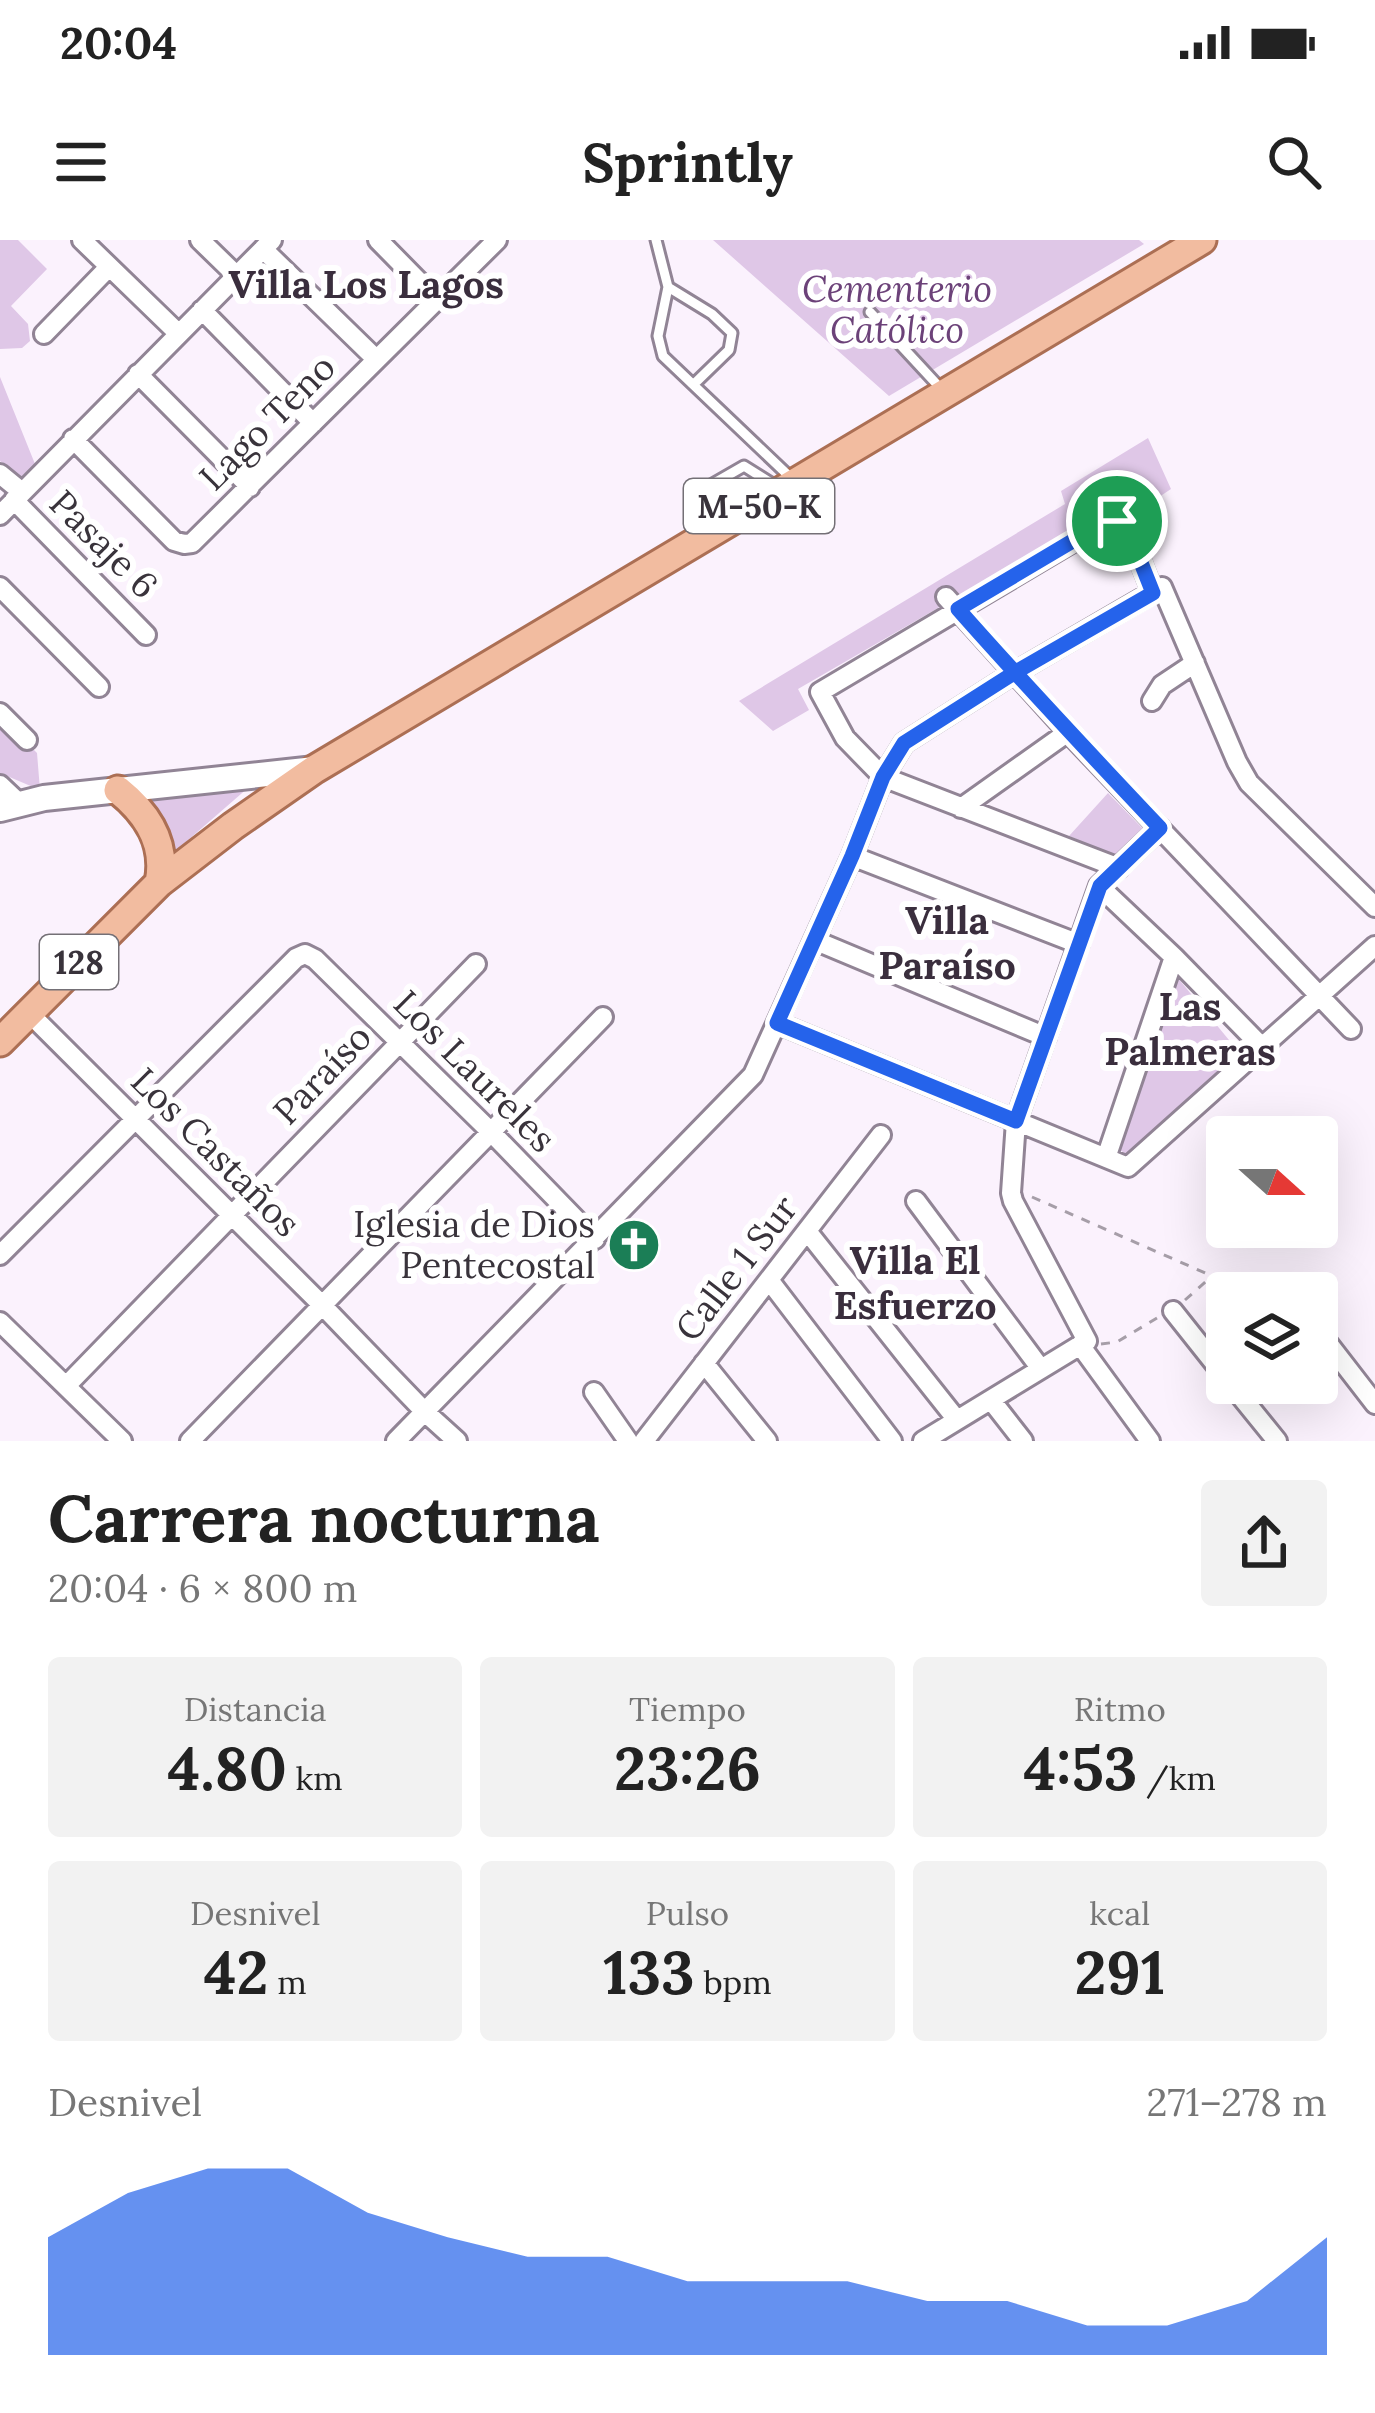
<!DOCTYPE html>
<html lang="es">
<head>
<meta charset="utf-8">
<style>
	body { margin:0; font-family:Lora,serif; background:#f2f2f2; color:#222; height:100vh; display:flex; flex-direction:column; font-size:45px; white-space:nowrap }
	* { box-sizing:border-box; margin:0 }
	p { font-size:39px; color:#767676 }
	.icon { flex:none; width:66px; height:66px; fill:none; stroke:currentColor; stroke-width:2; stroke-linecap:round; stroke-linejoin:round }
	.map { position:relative; height:1201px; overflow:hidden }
	.sheet { display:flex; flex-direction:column; background:#fff; flex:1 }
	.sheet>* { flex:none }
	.needle { width:78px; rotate:111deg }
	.fabs { position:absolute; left:1206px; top:876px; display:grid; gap:24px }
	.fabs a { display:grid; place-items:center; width:132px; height:132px; border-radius:12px; background:#fff; box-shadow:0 12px 48px #0002; font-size:60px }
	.pin { position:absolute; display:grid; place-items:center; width:102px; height:102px; color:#fff; margin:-51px; border:6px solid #fff; border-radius:50%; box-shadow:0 3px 12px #0007 }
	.round { display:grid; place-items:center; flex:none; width:126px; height:126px; border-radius:12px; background:#f2f2f2 }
	.overview { display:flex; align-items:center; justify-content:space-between; height:204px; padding:0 48px }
	h1 { font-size:66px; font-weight:700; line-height:90px }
	.figures { display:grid; grid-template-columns:repeat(3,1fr); gap:18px; height:204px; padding:12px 48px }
	.figures div { display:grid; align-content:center; border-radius:12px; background:#f2f2f2; text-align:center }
	.figures b { font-size:60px; font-weight:700 }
	.figures small { font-size:33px; font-weight:400 }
	.figures p { font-size:33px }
	.chart { height:336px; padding:24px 48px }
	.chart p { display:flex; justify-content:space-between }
	.chart svg { width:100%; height:216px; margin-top:12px; fill:#2563eb; opacity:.7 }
	.status { display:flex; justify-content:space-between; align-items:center; height:84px; padding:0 60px; background:#fff; direction:ltr }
	.status svg { height:33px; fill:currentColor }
	header { display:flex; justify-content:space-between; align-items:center; height:156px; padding:0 48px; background:#fff; font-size:54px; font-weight:700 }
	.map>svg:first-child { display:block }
</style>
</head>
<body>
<div class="status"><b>20:04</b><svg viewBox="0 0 49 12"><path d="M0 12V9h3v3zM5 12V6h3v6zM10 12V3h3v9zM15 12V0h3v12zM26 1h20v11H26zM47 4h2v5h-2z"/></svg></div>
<header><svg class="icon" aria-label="menu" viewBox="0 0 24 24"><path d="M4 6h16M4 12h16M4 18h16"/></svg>Sprintly<svg class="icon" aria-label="search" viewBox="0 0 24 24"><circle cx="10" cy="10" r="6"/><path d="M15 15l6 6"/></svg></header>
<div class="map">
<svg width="1375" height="1201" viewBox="0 0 1375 1201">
	<rect width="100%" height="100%" fill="#fbf2fd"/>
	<path fill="#dfc7e7" d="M0,0H18L47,29L11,66L28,84L30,101L22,108L0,109Z
		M713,0H1139L1144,4L889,156Z
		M0,137L35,224L20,238L0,221Z
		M1148,198L1171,249L1126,279L1106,271L798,449L809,470L773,491L739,461L1065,264L1061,251Z
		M0,476L37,513L40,550L0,533Z
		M249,547L172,614C172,584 166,578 144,558Z
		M1108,553L1145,591L1117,617L1069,596Z
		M1177,737L1243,817L1128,915L1118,909Z"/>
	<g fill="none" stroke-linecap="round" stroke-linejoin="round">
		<g stroke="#918495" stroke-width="15">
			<path id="service" d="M656,0L668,47L658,96L663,116L790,237
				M668,47L712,74L732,93L729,110L694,144
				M870,72L944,152
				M700,294L704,249L744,226L779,248"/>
		</g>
		<g stroke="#918495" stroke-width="24">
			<path id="minor" d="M82,0L179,94
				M200,0L237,36
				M378,0L437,60
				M263,9L376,119
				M202,70L313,183
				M44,94L109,27
				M138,134L250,247
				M73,199L174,301L184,304L192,303L497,0
				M0,234L22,252
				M14,260L146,395
				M0,275L272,0
				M0,347L99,447
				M946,357L1068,492L1351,789
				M1152,461L1162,445L1195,423
				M0,473L27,500
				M0,545L19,563
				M961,568L1068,492
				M852,616L1079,704
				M1119,628L883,537L845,498L820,452L1108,281H1117L1132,300L1153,353
				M1099,646L1174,717L1262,807
				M814,700L1046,797
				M29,773L322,1065L425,1172L457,1201
				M777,783L1128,927L1375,706
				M1106,918L1174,717
				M916,961L1041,1129
				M807,991L957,1180
				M0,1015L296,718L305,714L315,719L491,892L595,999
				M769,1040L892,1201
				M1173,1071L1227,1139
				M0,1082L122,1201
				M1317,1089L1375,1164
				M1080,1105L1150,1201
				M704,1123L767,1201
				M1230,1143L1277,1201
				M66,1146L476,724
				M594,1152L628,1201
				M991,1160L1023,1201
				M190,1201L603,777
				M396,1201L753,835L852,616L883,537L904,503L1014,433L1162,347L1237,522L1249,543L1375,667
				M644,1201L881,895
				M923,1201L1087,1101L1013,961L1011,953L1016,881L1099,646L1160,588"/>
		</g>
		<g stroke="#918495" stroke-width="30">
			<path id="secondary" d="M0,569L44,558L315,529"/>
		</g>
		<g stroke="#ac6f54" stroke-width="33">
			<path id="primary" d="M118,550C148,574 167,604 159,643
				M0,802L159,643L233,586L315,529L1202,0"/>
		</g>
		<path stroke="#a69ea8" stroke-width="3" stroke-dasharray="9 9" stroke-linecap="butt" d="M1032,957L1212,1036
			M1185,1060L1212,1036L1247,1053
			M1101,1104L1117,1102L1157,1078"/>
		<use href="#service" stroke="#fff" stroke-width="9"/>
		<use href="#minor" stroke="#fff" stroke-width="18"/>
		<use href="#secondary" stroke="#fff" stroke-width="24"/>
		<use href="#primary" stroke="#f2bca0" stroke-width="27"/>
	</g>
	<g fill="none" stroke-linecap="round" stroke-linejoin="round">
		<g stroke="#fff" stroke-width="24">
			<path id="route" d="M1117,281L1132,300L1153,353L1014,433L904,503L883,537L852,616L777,783L1016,881L1100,646L1160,588C1092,516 1024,444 958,369L1103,283L1117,281"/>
		</g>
		<use href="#route" stroke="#2563eb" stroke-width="15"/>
	</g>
	<defs>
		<g id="church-disc" transform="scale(2.7)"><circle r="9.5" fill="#1b7e56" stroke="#fff"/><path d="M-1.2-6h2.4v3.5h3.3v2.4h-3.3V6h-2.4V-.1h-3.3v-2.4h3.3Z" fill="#fff"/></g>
	</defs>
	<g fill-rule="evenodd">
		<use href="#church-disc" x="634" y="1005"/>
	</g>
	<g text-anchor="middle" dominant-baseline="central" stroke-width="12" stroke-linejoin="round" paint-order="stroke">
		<g fill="#fff" stroke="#747076" stroke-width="3">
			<rect x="684" y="239" width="150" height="54" rx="9"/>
			<rect x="40" y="695" width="78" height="54" rx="9"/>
		</g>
		<g font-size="33" font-weight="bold" fill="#39333b">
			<text x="759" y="266">M-50-K</text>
			<text x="79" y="722">128</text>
		</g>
		<g font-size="36" font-style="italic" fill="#6c4279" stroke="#fff">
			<text x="897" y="49">Cementerio<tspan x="897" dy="41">Católico</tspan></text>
		</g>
		<g font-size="36" fill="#39333b" stroke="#fff">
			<text transform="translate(267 182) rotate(-45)">Lago Teno</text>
			<text transform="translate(104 304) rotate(45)">Pasaje 6</text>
			<text transform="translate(475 831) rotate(45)">Los Laureles</text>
			<text transform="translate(322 834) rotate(-46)">Paraíso</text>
			<text transform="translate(216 912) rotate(45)">Los Castaños</text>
			<text transform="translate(736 1028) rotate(-52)">Calle 1 Sur</text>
		</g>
		<g font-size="36" fill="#39333b" stroke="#fff" text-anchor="end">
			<text x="595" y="984">Iglesia de Dios<tspan x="595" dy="41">Pentecostal</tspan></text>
		</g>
		<g font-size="39" font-weight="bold" fill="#3a2e3d" stroke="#fff">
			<text x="366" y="44">Villa Los Lagos</text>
			<text x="947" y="680">Villa<tspan x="947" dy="45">Paraíso</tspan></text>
			<text x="1190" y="766">Las<tspan x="1190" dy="45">Palmeras</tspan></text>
			<text x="915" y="1020">Villa El<tspan x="915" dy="45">Esfuerzo</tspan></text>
		</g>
	</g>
</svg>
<div class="fabs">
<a><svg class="needle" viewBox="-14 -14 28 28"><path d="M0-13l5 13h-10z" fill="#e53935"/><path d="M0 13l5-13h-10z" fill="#767676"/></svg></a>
<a><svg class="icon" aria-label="layers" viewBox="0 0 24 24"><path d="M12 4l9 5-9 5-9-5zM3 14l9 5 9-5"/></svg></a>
</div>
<div class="pin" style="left:1117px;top:281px;background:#1e9e55"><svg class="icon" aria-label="arrive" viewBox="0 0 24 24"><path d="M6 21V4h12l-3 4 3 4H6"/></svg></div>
</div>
<section class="sheet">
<div class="overview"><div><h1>Carrera nocturna</h1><p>20:04 · 6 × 800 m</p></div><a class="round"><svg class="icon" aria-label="share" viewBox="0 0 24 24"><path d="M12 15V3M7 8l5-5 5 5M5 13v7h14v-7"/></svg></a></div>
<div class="figures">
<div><p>Distancia</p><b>4.80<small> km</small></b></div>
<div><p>Tiempo</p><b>23:26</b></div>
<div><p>Ritmo</p><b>4:53<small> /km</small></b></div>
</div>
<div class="figures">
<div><p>Desnivel</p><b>42<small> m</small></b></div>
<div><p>Pulso</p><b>133<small> bpm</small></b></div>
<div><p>kcal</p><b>291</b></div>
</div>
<div class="chart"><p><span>Desnivel</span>271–278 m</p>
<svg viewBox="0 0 160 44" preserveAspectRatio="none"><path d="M0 44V20L10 11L20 6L30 6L40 15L50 20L60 24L70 24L80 29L90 29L100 29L110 33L120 33L130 38L140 38L150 33L160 20V44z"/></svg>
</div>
</section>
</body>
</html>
